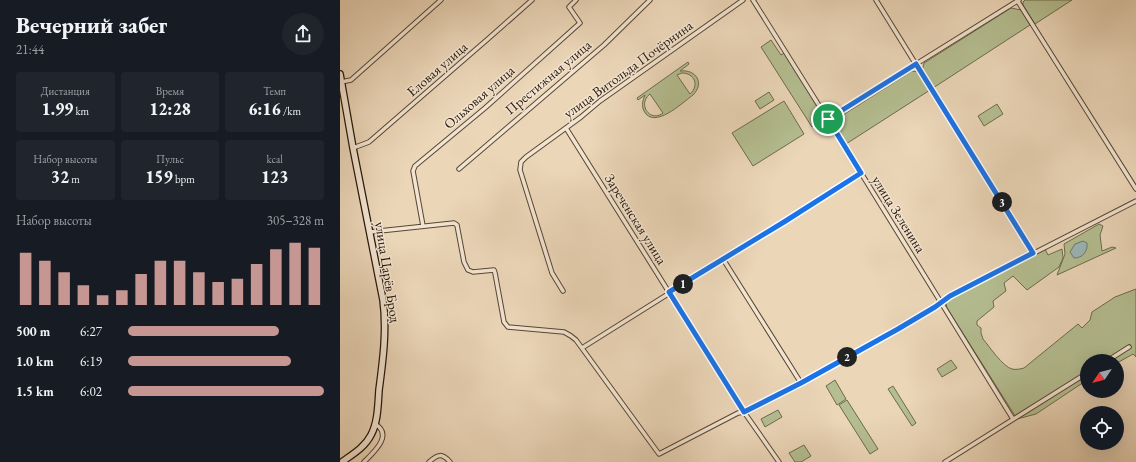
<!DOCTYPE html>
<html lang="ru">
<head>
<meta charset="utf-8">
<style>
	body { margin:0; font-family:"EB Garamond",serif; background:#20242c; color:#f1f3f6; height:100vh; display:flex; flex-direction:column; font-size:15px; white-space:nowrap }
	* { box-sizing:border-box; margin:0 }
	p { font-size:13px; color:#9ea1a6 }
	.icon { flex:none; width:22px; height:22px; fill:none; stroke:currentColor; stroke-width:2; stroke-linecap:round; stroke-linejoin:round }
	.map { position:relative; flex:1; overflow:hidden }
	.panel { display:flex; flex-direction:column; background:#171b24; width:340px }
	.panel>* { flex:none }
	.needle { width:26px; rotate:235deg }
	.tools { position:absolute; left:740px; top:354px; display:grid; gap:8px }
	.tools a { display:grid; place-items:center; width:44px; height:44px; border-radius:50%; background:#171b24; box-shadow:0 4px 16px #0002; font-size:20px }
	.pin { position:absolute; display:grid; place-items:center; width:34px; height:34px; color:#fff; margin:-17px; border:2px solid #fff; border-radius:50%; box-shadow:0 1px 4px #0007 }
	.km { position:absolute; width:20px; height:20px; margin:-10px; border-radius:50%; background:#222; color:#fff; font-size:11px; line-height:20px; text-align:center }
	.round { display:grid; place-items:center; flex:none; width:42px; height:42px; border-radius:21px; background:#20242c }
	.summary { display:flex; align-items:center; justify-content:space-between; height:68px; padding:0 16px }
	h1 { font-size:22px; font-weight:800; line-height:30px }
	.metrics { display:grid; grid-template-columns:repeat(3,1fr); gap:6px; height:68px; padding:4px 16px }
	.metrics div { display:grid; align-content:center; border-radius:4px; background:#20242c; text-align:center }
	.metrics b { font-size:17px; font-weight:800 }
	.metrics small { font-size:11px; font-weight:400 }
	.metrics p { font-size:11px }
	.chart { height:112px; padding:8px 16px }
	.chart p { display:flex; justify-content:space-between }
	.chart svg { width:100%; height:72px; margin-top:4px; stroke:#c59692; stroke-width:6 }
	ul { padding:0 16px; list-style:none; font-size:13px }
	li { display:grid; grid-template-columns:64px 48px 1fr; align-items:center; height:30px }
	li i { height:10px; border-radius:5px; background:#c59692 }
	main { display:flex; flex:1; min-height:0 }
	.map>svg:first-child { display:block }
</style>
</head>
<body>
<main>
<section class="panel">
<div class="summary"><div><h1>Вечерний забег</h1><p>21:44</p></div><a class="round"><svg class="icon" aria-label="share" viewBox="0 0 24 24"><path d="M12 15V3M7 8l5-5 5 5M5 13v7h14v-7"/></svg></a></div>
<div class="metrics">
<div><p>Дистанция</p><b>1.99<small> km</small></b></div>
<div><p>Время</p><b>12:28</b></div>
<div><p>Темп</p><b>6:16<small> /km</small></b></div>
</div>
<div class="metrics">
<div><p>Набор высоты</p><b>32<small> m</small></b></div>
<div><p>Пульс</p><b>159<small> bpm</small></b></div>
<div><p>kcal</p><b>123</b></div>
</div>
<div class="chart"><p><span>Набор высоты</span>305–328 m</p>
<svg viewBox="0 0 160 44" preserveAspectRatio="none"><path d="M5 44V12M15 44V17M25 44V24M35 44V32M45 44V38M55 44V35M65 44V25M75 44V17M85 44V17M95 44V24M105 44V30M115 44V28M125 44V19M135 44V10M145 44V6M155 44V9"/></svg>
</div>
<ul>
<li><b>500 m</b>6:27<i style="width:77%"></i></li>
<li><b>1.0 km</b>6:19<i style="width:83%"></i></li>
<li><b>1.5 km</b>6:02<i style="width:100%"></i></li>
</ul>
</section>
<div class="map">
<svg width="796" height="462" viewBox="0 0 796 462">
	<rect width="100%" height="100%" fill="#ebd6b8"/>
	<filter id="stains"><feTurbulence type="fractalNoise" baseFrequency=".005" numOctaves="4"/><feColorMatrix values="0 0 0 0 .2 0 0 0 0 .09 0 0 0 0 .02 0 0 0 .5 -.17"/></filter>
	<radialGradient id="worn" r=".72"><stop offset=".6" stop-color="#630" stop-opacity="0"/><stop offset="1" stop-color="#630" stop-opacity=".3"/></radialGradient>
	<path fill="#b4be91" stroke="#6d6a4c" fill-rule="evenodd" d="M685,0H732L695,24L683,5V2Z
		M671,8L681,10L690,25L593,88L582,71L584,63Z
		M431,40L441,55L444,53L485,118L472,127L421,47Z
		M348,62L349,64L340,71C356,69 365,83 353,95C342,103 314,130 304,111C301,105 303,100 305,95L298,100L297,98ZM342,73C354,73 360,85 350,94L337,75ZM310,94L323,113C310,123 297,104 310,94Z
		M572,71L578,72L590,90L506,144L495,126L494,124L495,120Z
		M429,92L434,100L420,109L415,101Z
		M444,101L464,134L413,166L392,133Z
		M657,104L663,114L644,126L638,116Z
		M759,224L763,226L760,235L762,251L772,247L776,248L717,275L725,254L724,244Z
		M705,249L708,255L722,249L723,258L719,267L687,290L673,276L664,283L666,291L653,301L654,307L637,321V325L641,328V333L643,339C649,346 663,367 672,369C676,370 680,369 684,368L738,324L742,328L750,320L752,312L775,297L796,289V357L793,354L777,363V361H747V380L696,414L677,419L607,308L606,303L609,298Z
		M611,360L617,368L602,377L597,369Z
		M495,380L506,399L497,405L486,386Z
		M553,386L576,423L572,426L548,389Z
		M507,400L538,449L530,454L499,405Z
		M438,410L442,417L425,427L421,419Z
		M464,445L471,456L461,462H455L449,453Z"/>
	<path fill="#9cb7b9" stroke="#6d7772" d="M743,241L747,243C748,251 743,258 734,258L730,252L735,244Z"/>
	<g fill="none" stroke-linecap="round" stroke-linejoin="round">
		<g stroke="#574634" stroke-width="5.5">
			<path id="street" d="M413,0L505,147L673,419
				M536,0L693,253
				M677,0L796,189
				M1,82L11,80L101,0
				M488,119L679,0
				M226,128L404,412L439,462
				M13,148L29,142L149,38L192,0
				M119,169L264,45L310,0
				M83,226L73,171L75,166L145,108L240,23L229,7L236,0
				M30,232L114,223L117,225L124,262L128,270L133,272L154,270L155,273L164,322L168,327L224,332L231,336L236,340L319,454L398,413L404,412C445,391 486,369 526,347C555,331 584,316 610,296L796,201
				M383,259L461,383
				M223,291L212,273L180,170L181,162L186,157L241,117L260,101L403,0
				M242,348L521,173
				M767,361L789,347
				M24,462C33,453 54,435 35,424
				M89,462C98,454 102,453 110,462
				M605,462L747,373"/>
		</g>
		<g stroke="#261608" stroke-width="8">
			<path id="secondary" d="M0,74L13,148L43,300C47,330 43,360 39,390C38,404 38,422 31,435C25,447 13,454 2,462"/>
		</g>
		<use href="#street" stroke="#f2e4d1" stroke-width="3.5"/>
		<use href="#secondary" stroke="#f2e4d1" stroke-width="5.5"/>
	</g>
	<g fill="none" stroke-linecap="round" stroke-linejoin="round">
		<g stroke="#fff" stroke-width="8">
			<path id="route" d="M576,64L693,253L610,296L595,307L558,329L461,383L404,412L329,292L444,222L521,173L488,119Z"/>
		</g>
		<use href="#route" stroke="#1a73e8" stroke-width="5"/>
	</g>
	<g text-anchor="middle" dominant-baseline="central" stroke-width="3" stroke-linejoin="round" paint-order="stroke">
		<g font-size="14" fill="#261608" stroke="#f2e4d1">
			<text transform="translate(97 69) rotate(-41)">Еловая улица</text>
			<text transform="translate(288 69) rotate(-36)">улица Витольда Почёрнина</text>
			<text transform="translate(208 77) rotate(-40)">Престижная улица</text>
			<text transform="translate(139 97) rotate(-41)">Ольховая улица</text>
			<text transform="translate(559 214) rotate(58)">улица Зеленина</text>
			<text transform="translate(296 219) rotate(58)">Зареченская улица</text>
			<text transform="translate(48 272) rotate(81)">улица Царёв Брод</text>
		</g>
	</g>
	<rect width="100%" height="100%" filter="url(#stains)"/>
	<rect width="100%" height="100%" fill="url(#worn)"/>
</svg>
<div class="tools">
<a><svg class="needle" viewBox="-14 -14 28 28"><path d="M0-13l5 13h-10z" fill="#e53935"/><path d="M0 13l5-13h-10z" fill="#9ea1a6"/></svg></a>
<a><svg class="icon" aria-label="locate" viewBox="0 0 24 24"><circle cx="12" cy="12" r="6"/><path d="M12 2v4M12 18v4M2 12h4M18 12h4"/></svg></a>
</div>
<div class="pin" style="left:488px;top:119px;background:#1e9e55"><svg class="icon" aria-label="arrive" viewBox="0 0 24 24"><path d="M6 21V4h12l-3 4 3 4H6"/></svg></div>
<b class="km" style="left:343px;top:284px">1</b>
<b class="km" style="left:507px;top:357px">2</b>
<b class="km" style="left:662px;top:202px">3</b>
</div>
</main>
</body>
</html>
